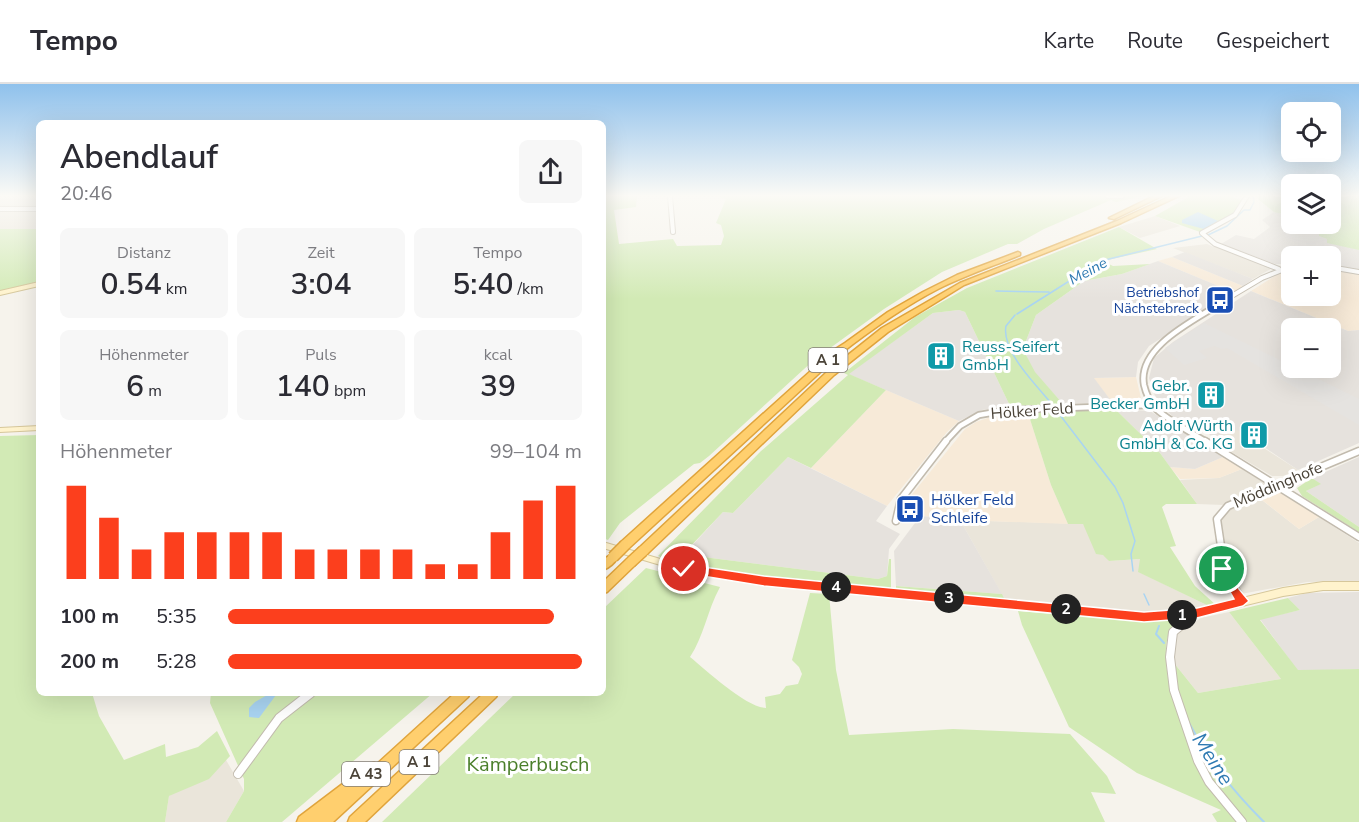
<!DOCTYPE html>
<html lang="de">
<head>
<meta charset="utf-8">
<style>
	body { margin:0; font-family:"Nunito Sans",sans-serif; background:#f7f7f7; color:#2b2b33; height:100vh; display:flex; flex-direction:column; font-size:22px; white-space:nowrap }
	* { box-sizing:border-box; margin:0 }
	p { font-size:20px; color:#7c7c81 }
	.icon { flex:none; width:33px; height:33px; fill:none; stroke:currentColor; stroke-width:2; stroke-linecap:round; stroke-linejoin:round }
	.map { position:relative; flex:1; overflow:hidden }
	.side { position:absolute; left:36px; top:36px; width:570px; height:576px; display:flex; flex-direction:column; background:#fff; border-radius:9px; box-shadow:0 6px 24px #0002 }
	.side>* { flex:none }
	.tools { position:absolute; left:1281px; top:18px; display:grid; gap:12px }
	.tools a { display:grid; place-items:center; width:60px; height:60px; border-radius:9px; background:#fff; box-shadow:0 6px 24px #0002; font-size:30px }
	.pin { position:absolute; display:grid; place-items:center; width:51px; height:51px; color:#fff; margin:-26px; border:3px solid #fff; border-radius:50%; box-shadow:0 2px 6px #0007 }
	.km { position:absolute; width:30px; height:30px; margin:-15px; border-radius:50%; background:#222; color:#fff; font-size:16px; line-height:30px; text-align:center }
	.round { display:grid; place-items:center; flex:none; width:63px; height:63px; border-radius:9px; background:#f7f7f7 }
	.overview { display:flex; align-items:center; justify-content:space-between; height:102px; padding:0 24px }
	h1 { font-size:33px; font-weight:600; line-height:45px }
	.figures { display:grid; grid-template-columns:repeat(3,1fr); gap:9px; height:102px; padding:6px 24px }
	.figures div { display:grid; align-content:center; border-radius:9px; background:#f7f7f7; text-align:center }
	.figures b { font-size:30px; font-weight:600 }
	.figures small { font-size:16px; font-weight:400 }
	.figures p { font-size:16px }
	.chart { height:168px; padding:12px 24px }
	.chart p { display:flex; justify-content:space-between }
	.chart svg { width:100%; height:108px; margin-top:6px; stroke:#fc3f1d; stroke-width:6 }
	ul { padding:0 24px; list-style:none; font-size:20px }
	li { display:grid; grid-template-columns:96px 72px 1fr; align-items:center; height:45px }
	li i { height:15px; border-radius:8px; background:#fc3f1d }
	header { display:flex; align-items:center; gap:36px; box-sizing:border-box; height:84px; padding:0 30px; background:#fff; border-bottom:2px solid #e1e1e2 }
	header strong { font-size:28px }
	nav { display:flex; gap:33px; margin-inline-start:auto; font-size:21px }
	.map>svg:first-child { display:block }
</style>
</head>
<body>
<header>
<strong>Tempo</strong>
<nav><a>Karte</a><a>Route</a><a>Gespeichert</a></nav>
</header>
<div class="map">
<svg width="1359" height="738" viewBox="0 0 1359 738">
	<rect width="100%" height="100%" fill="#f6f3ec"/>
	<path fill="#eae5da" d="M0,112H39V145H0Z
		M1155,132L1180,142L1140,154L1119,143Z
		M1207,160L1214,163L1218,162L1274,183L1253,195L1173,164Z
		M1237,345L1256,359L1298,386L1283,392H1272L1211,356Z
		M1242,385L1266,400L1253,406L1257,409L1224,421L1197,420L1180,396L1219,394Z
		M1258,413L1299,445L1319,433L1359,459V497L1307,498L1241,510L1226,482L1220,437L1231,425Z
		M960,436L1083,440L1109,477L1141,475L1139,488L1211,523L1172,529H1135L1005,516Z
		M1229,528L1281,595L1198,609L1174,579L1176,550L1201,534Z
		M226,676L244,707L226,738H165L169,712Z"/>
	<path fill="#f7ead8" d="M1172,173L1243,202L1233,208L1158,177Z
		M1331,185L1359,191V246L1348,247L1251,207L1278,190L1291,186L1292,212H1330Z
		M1136,293L1141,314L1134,318H1112L1093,294Z
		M886,306L959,337L947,348L887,422L811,384Z
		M1028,329L1051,401L1068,440L960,436L913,431L909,414L965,345L976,338L993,332Z
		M1223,373L1242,385L1219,394L1180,395L1170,383L1195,385Z
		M1275,405L1319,433L1299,445L1257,412Z"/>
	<path fill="#e6e2dd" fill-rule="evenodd" d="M1274,128L1291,132L1292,140H1319V152L1359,166V187L1331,181L1330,172H1292L1291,180H1275L1221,160L1236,151L1254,155L1270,143L1262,136Z
		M1185,168L1233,187L1253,195L1243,202L1172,173Z
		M1158,177L1233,208L1149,262L1138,278L1136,293L1094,294L1112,318L1063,320L1034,288L1025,269L1026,257L1036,231L1084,197L1122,190Z
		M1251,207L1348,247L1359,246V359L1298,386L1264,363L1259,364L1253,361L1256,358L1237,346L1215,354L1185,335L1181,336L1172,332L1161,320L1154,310L1149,294L1154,274L1173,258ZM1292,244H1330V284H1292Z
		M959,226L965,228L1010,322L982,326L959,337L848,290L933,229Z
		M1115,325L1150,327L1223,373L1195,385L1170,383L1160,369Z
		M788,373L887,422L876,437L900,450L889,465L887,492L878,495L711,474L690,470L687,467L723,428L733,429Z
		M1359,373V443L1306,407L1320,400L1312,394Z
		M913,431L960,436L1002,510L896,502L894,467L915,439Z
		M1359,508V585L1298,587L1260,535L1300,526L1288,514L1307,509Z"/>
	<path fill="#d2eab5" d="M603,112H637L636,123L614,126L619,160L673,155L677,162L721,161L724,152L721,141L716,139L726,115L717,112H1142L1116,118L1111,116L1044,145L1017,160H1008L942,188L884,225L815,275L709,372L700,379L694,380L620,439L608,456L603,454Z
		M1190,112H1229L1244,117L1230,132L1200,148L1155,132Z
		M1257,112H1291V132L1274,128L1258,115Z
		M1331,112H1359V166L1327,159V155L1319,152V140H1330Z
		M1119,143L1157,165L1103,177L1113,182L1150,180L1122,190L1084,197L1036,231L1026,257L1025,269L1035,288L1063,320L1010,322L965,228L959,226L933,229L849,290L886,306L811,384L788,373L733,429L723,428L687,466L690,470L711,474L878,495L887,492L889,475H891V505L719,487L673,478L658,472L761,367L848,291L844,289L915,233L967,204Z
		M0,145H39V198L0,208Z
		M1115,325L1160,369L1197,420H1166L1162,423L1176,462L1170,463L1195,502L1217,522L1211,523L1138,488L1140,475L1109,477L1103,471L1096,470L1083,440H1068L1051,401L1028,329Z
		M39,351V609H92L99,632L124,676L165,660L166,673L198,663L217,647L230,672L209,695L169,712L165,738H0V352Z
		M1312,394L1321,400L1306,407L1359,443V448L1302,412L1297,404Z
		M646,484L720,503C707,527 704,552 690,573C706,586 747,624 766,624L765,613L780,610L786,602L798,600L802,590L799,583L792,576L810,509L829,510L836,586L849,651L953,645L1070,650L1107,692L1116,710L1091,708L1105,738H382L516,609H603V525Z
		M896,502L1002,510L1005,516L896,506Z
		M1288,514L1300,526L1260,536L1298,586L1359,585V738H1217L1212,730L1221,726L1137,689L1069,643L1022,541L1018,527L1119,535L1187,534C1181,537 1175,539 1171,545C1161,561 1168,600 1173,617L1177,608L1174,579L1198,609L1281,595L1229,528Z
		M211,609H433L282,738H226L244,707V695L210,619Z"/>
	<path fill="#e5e3e0" d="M1204,239L1359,315V341L1227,264L1222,265L1214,262L1199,267L1207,274L1184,281L1165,264Z"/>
	<path fill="#a9d4f2" d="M1198,128L1218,137L1204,145L1182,139V136Z
		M269,610L276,611L259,634L249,633V624L255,618Z"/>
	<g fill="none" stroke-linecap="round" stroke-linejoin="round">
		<path stroke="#a9d4f2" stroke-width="1.5" d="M1208,151L1227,142L1244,126H1250L1254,118L1253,112
			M996,207L1049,208
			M1017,230L1101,177L1202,152
			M1015,231L1006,242C1001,267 1037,302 1052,320
			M1060,331L1115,403L1123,419L1135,457L1131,470L1133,487
			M1144,510L1149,521"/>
		<path stroke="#a9d4f2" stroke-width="2" d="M1159,542L1156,550L1164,559
			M1188,637C1210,678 1231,705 1264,738"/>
		<g stroke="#c2bbae" stroke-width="6">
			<path id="street-far3" d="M670,112L673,148
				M1108,112H1122
				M1247,112L1235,131L1202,149L1215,160L1279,185
				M0,125H39
				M1330,183L1359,188
				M1215,222L1262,194L1292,182"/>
		</g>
		<g stroke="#c2bbae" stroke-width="8">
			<path id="street-far2" d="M945,358L960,342L979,331L1008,326L1152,321
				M1207,358C1190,348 1171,338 1156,325C1150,318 1146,310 1144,301C1137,264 1191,238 1218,221"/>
		</g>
		<g stroke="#c2bbae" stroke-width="9">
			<path id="street-far1" d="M1205,357L1359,453
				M896,437L901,415L946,357
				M1243,517L1225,489L1217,435L1228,422L1359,367"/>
		</g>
		<g stroke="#c2bbae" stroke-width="10">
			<path id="street" d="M1195,530L1173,548L1170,573L1174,606L1198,677L1209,698L1242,738
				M238,690L279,634L311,609"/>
		</g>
		<g stroke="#d6c79b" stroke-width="2">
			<path id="secondary" d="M39,198V202L0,211V207Z
				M39,342V346L0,348V344Z
				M603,458L684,482L764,493L1144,529L1197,525L1283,504L1323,498H1359V506H1323L1283,512L1197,533L1144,537L764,501L684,488L603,464Z"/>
		</g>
		<g stroke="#e0a43c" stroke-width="3">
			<path id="highway" d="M1154,112H1162L1114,135L1109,134Z
				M1171,112H1179L1121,139L964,201L888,248L834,291L647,470L643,471L639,470L638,467L639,464L828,287L882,244L960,199L1117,137Z
				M1018,168L1020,169V171C993,182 964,192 938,205C903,223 871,246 840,270L629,464L625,465L621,464L620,461L621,458L834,266L845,259L888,228L923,208L957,191Z
				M613,469L617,470L618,473C615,478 609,484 603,486V476Z
				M631,474L635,475L636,478L635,481L607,508L603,509V498L627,475Z
				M455,609H470L468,613L333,738H297L299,733L369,680L374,679L377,680Z
				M484,609H498L496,613L365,738H348L350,733Z"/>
		</g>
		<use href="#street-far3" stroke="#fff" stroke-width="4"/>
		<use href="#street-far2" stroke="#fff" stroke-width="4.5"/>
		<use href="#street-far1" stroke="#fff" stroke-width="6"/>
		<use href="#street" stroke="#fff" stroke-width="8"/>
		<use href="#secondary" fill="#fff3cd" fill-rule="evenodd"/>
		<use href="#highway" fill="#ffcf6e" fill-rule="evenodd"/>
		<g stroke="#e0a43c" stroke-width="13" stroke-linecap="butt">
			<path id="highway-bridge" d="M613,473L625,461
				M631,478L643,467"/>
		</g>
		<use href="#highway-bridge" stroke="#ffcf6e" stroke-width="10"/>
	</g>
	<linearGradient id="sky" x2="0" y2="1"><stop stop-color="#8fc1ec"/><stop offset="0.52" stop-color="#fbfaf6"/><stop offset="1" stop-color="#fbfaf6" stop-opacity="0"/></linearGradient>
	<rect width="1359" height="215" fill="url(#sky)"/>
	<path fill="#fc3f1d" stroke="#fff" stroke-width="1.5" d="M684,480L764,492L1144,528L1197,524L1234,515L1217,485L1222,481L1226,482L1239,505L1249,517L1243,522L1197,534L1144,538L764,502L684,489L678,485Z"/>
	<defs>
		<g id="bus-square" transform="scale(1.5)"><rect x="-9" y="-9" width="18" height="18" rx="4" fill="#1a4fb4" stroke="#fff"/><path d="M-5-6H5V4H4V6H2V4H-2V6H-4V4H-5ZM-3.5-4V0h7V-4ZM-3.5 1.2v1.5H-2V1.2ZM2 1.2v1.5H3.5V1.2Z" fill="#fff"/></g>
		<g id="building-square" transform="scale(1.5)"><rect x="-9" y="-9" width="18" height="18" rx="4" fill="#0f9aa8" stroke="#fff"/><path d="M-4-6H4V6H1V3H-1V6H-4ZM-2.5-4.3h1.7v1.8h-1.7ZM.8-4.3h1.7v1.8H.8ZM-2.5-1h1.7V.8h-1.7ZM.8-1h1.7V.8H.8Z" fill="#fff"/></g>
	</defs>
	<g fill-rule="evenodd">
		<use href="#bus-square" x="1220" y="216"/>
		<use href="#building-square" x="941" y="272"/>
		<use href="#building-square" x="1211" y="311"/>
		<use href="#building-square" x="1254" y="351"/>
		<use href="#bus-square" x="910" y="425"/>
	</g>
	<g text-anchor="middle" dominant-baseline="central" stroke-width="6" stroke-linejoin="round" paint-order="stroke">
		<g font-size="14" fill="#164399" stroke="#fff" text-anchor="end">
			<text x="1199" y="208">Betriebshof<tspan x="1199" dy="16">Nächstebreck</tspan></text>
		</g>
		<g font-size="15" font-style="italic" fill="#2e7ab2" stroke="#fff">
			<text transform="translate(1088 187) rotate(-28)">Meine</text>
		</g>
		<g fill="#fff" stroke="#817c74" stroke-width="1.5">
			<rect x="808.5" y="264" width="39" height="24" rx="4.5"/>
			<rect x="399.5" y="666" width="39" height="24" rx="4.5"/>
			<rect x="342" y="678" width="48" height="24" rx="4.5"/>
		</g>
		<g font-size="15" font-weight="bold" fill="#4b4439">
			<text x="828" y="276">A 1</text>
			<text x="419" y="678">A 1</text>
			<text x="366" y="690">A 43</text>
		</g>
		<g font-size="16" fill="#0d838f" stroke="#fff" text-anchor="end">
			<text x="962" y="263" text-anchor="start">Reuss-Seifert<tspan x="962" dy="18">GmbH</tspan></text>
			<text x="1190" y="302">Gebr.<tspan x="1190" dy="18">Becker GmbH</tspan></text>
			<text x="1233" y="342">Adolf Würth<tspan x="1233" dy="18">GmbH &amp; Co. KG</tspan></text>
		</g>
		<g font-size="16" fill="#4b4439" stroke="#fff">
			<text transform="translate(1032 327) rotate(-4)">Hölker Feld</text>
			<text transform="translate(1278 401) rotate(-23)">Möddinghofe</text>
		</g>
		<g font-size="16" fill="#164399" stroke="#fff" text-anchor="start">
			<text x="931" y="416">Hölker Feld<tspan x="931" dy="18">Schleife</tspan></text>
		</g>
		<g font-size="20" fill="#4a7f2a" stroke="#fff">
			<text x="528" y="680">Kämperbusch</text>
		</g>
		<g font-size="21" font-style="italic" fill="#2e7ab2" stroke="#fff">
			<text transform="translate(1213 675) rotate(57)">Meine</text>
		</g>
	</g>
</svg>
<div class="tools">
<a><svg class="icon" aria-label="locate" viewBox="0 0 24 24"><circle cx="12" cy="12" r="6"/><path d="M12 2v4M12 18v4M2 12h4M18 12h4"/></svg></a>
<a><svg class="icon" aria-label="layers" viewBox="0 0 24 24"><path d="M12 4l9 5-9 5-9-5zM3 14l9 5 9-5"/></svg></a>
<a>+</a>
<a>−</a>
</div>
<div class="pin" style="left:1222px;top:485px;background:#1e9e55"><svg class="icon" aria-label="arrive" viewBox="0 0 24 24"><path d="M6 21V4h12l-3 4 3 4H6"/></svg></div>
<div class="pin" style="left:684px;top:485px;background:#d93025"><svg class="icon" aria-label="check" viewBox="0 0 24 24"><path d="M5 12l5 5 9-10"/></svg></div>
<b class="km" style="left:1182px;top:531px">1</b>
<b class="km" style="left:1066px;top:525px">2</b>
<b class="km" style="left:949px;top:514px">3</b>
<b class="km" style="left:836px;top:503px">4</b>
<section class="side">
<div class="overview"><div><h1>Abendlauf</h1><p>20:46</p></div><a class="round"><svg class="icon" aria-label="share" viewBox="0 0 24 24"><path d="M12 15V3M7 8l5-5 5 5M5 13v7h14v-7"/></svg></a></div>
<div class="figures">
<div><p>Distanz</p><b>0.54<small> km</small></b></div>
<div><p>Zeit</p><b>3:04</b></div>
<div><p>Tempo</p><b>5:40<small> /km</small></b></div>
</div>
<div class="figures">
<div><p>Höhenmeter</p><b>6<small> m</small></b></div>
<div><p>Puls</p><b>140<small> bpm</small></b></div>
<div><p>kcal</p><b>39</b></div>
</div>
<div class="chart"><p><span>Höhenmeter</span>99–104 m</p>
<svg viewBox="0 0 160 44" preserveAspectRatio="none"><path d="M5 44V6M15 44V19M25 44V32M35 44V25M45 44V25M55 44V25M65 44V25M75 44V32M85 44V32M95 44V32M105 44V32M115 44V38M125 44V38M135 44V25M145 44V12M155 44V6"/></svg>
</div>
<ul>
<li><b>100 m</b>5:35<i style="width:92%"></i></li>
<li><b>200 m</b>5:28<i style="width:100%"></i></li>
</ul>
</section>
</div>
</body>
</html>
